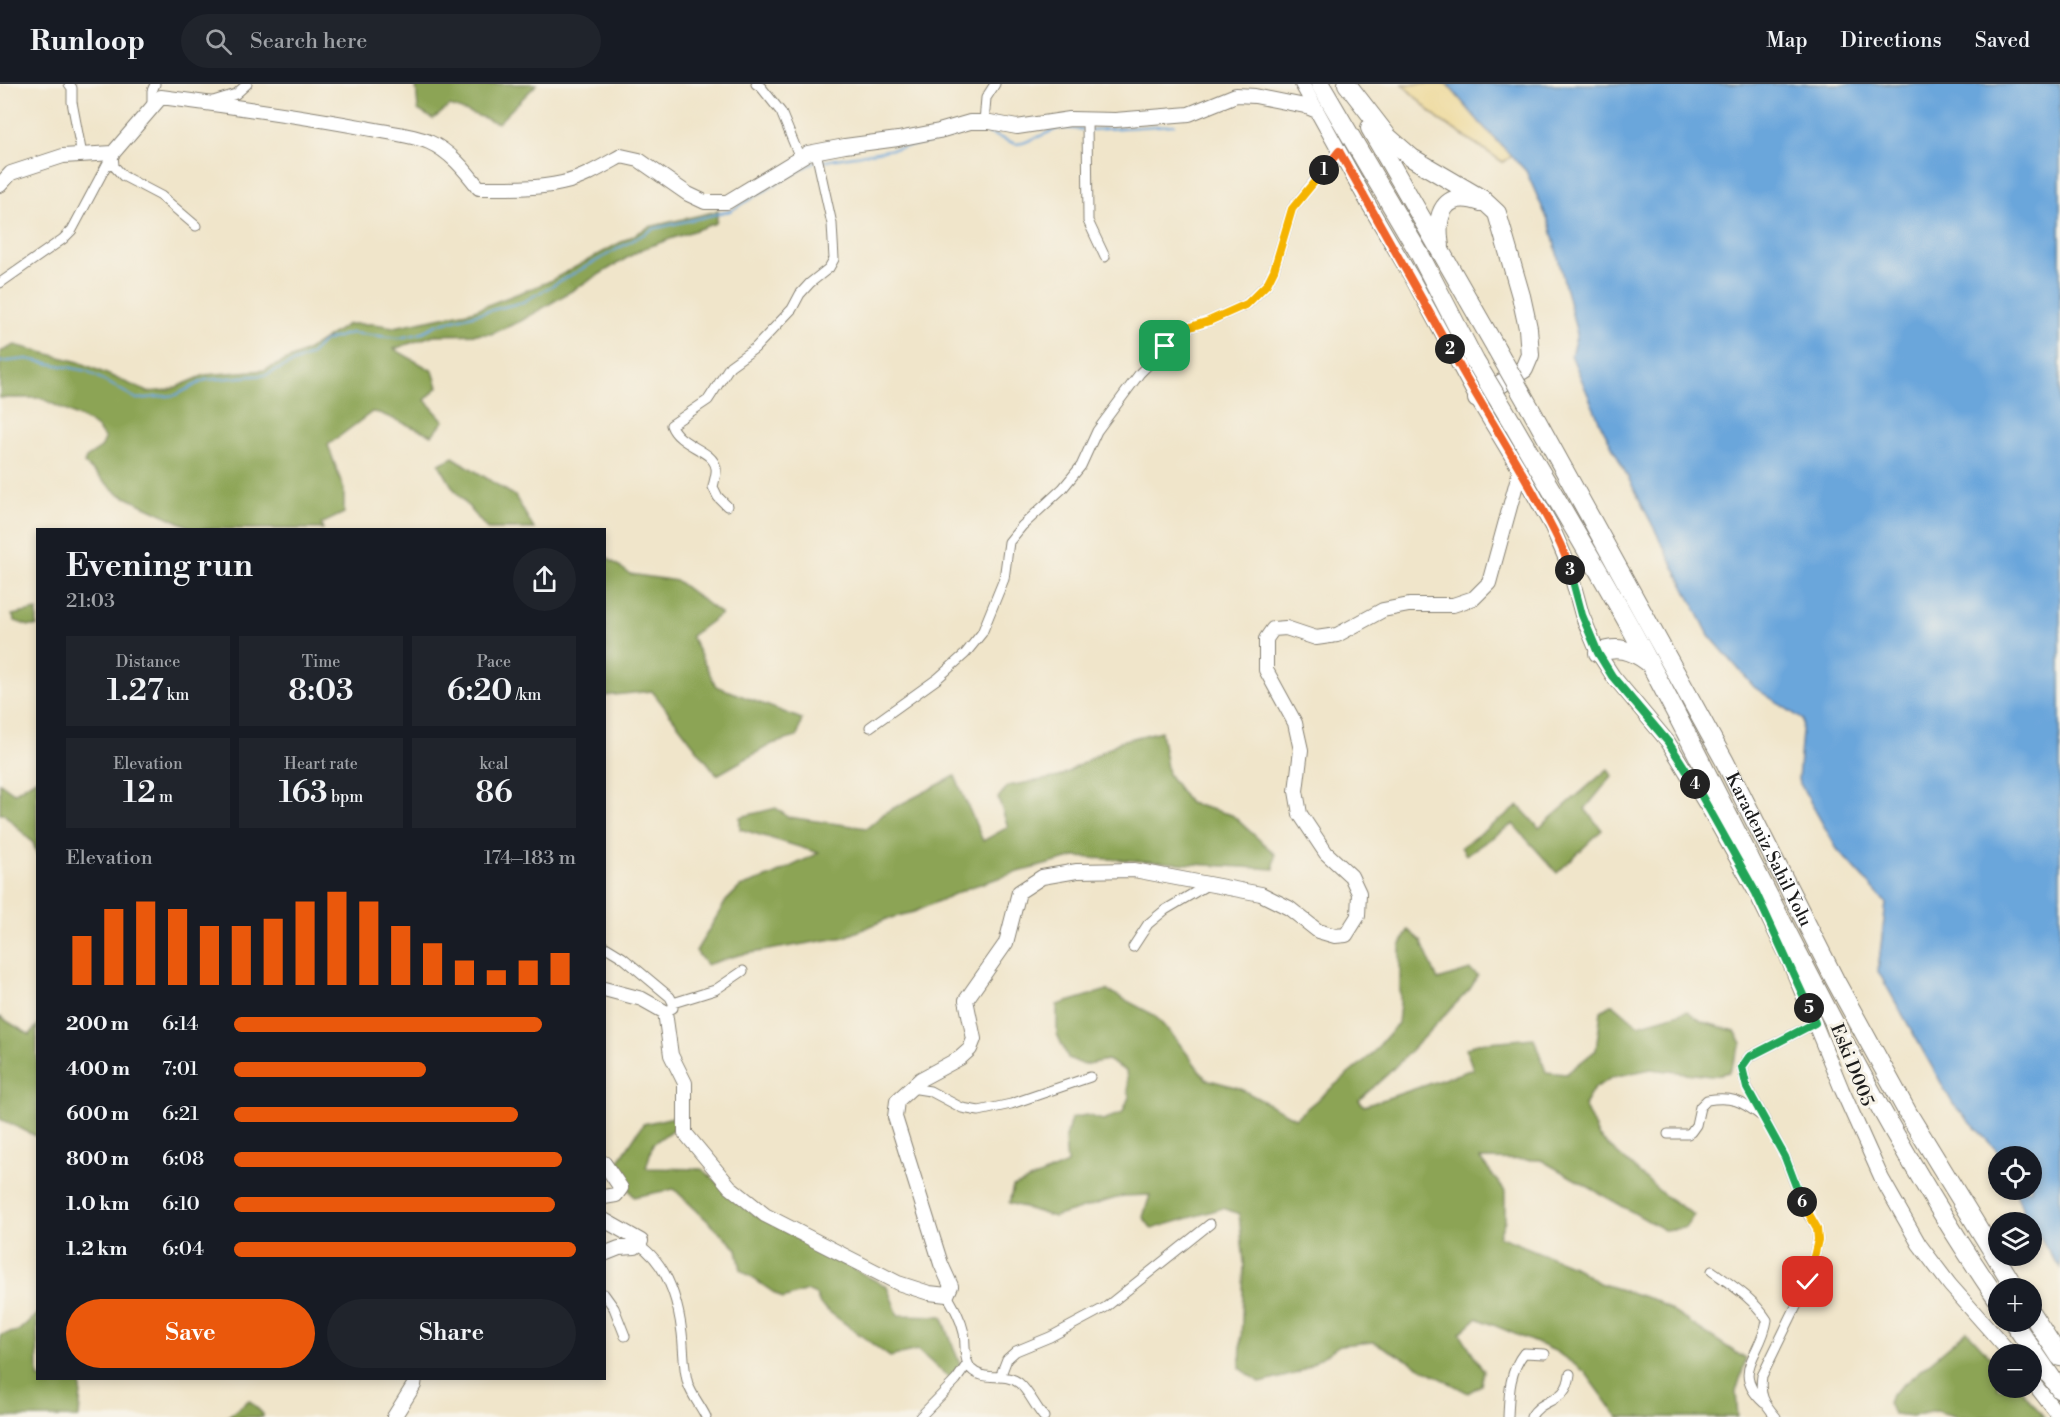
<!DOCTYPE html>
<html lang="en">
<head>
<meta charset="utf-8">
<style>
	body { margin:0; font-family:"Libre Bodoni",serif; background:#20242c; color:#f1f3f6; height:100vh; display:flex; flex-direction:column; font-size:22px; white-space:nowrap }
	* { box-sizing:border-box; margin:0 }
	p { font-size:20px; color:#9ea1a6 }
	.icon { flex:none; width:33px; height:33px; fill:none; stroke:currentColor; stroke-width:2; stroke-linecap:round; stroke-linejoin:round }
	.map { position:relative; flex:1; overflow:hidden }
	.drawer { position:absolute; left:36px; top:444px; width:570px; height:852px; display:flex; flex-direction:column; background:#171b24; border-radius:0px; box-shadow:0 3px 9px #0003 }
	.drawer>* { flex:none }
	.controls { position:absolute; left:1988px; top:1062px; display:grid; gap:12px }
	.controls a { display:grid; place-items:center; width:54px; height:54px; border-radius:50%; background:#171b24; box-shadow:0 3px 9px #0003; font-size:30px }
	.pin { position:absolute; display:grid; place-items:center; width:51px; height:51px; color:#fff; margin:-26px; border-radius:12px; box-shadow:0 3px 9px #0006 }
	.km { position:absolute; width:30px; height:30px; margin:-15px; border-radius:50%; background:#222; color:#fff; font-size:16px; line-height:30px; text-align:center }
	.round { display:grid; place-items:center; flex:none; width:63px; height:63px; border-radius:32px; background:#20242c }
	.headline { display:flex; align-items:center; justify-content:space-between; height:102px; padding:0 30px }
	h1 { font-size:33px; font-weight:600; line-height:45px }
	.metrics { display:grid; grid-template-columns:repeat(3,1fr); gap:9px; height:102px; padding:6px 30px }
	.metrics div { display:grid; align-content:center; border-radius:0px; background:#20242c; text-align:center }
	.metrics b { font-size:30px; font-weight:600 }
	.metrics small { font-size:16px; font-weight:400 }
	.metrics p { font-size:16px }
	.chart { height:168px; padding:12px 30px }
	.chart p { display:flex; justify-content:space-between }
	.chart svg { width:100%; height:108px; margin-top:6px; stroke:#ea580c; stroke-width:6 }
	.action { display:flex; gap:12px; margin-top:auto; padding:12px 30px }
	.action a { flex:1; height:69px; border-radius:36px; background:#ea580c; color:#fff; font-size:24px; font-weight:600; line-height:69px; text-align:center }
	.action a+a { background:#20242c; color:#f1f3f6 }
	ul { padding:0 30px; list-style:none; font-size:20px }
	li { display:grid; grid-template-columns:96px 72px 1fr; align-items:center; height:45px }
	li i { height:15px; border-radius:8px; background:#ea580c }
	header { display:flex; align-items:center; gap:36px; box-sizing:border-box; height:84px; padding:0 30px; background:#171b24; border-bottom:2px solid #363941 }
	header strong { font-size:28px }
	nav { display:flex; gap:33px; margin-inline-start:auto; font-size:21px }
	.search { width:420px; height:54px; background:#20242c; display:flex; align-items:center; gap:15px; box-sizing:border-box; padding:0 21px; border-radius:33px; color:#9ea1a6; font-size:22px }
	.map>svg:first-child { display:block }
</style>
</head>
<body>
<header>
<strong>Runloop</strong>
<div class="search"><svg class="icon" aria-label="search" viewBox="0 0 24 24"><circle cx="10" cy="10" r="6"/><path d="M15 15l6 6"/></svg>Search here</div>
<nav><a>Map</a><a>Directions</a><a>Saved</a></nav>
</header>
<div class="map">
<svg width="2060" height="1333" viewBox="0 0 2060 1333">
	<rect width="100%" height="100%" fill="#f7f3e8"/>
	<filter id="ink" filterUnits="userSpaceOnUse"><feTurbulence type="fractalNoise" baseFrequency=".0167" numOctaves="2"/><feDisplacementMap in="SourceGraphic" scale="12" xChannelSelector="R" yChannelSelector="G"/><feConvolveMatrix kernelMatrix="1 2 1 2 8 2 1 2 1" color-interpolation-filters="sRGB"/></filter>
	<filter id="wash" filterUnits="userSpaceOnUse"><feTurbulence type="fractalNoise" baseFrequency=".008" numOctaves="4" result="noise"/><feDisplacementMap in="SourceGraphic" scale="24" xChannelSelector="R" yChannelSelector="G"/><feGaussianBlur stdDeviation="1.35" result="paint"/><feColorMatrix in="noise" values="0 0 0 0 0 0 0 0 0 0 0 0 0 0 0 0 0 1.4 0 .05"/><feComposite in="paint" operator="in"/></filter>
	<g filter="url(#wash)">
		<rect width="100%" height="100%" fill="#f0e5ca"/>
		<path fill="#8ca455" stroke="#546038" stroke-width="1.5" d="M416,0H537L498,39L450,22L433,35L418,26Z
			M718,127L716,139L642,165L521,237L491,250L434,251L394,265L433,287L438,303L425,316L444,337L432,351L379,329L372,328L328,361L344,406V429L321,440L323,445H194L117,409L84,379L86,374L101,364L105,355L98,345L89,338L41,314H0V268L15,261L79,278L148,308L169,306L205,291L265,286L305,268L348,240H374L394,243L472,227L548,198L649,143Z
			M453,373L515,412L534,445H487L453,404L439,380Z
			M605,472L630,490L677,497L721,530L691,552L716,602L802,635L797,653L772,660L717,691L652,607L605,612Z
			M37,526V542H29L15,537L12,531Z
			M1161,647L1168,690L1189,719L1232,731L1275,770L1274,785L1075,773L1011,790L968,804L914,828L887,835L845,853L739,871L706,881L696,867L726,817L740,803L771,792L819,769L740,745V733L776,724L788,733L867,744L886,728L955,692L983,757L1008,743L998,714L1008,702L1059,693L1121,657Z
			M1608,685L1612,692L1585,725L1602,746L1557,789L1513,740L1466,771L1461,763L1519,722L1539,744Z
			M37,694V771L33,759L4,730H0V699L14,709Z
			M1408,846L1421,857L1438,896L1470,886L1478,892L1470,905L1388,990L1359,1016L1364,1022L1473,985L1466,965L1477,959L1534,954L1546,988L1566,990L1596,966L1601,927L1613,920L1638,941L1687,927L1703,938L1735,947L1742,959L1729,988L1711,992L1651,985L1613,993L1594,1004L1584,1021L1599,1053L1665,1112L1694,1131L1685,1144L1664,1146L1541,1076L1480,1075L1505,1107V1136L1499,1152L1573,1182L1599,1199L1655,1216L1746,1275L1736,1308L1738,1333H1618L1585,1288L1555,1267L1477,1234L1460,1249L1484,1287L1481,1301L1468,1309L1374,1258L1340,1261L1298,1289L1261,1299L1240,1284L1244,1179L1239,1130L1223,1124L1152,1145L1143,1133L1150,1111L1123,1112L1054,1133L1009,1119L1013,1103L1067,1080L1065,1057L1071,1034L1086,1031L1103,1036L1122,1029L1129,1013L1126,987L1107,976L1084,981L1068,974L1057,950V921L1107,906L1154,931L1176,955L1206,995L1239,1004L1295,1034L1370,972L1398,939L1400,919V863Z
			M0,933L30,951L37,941L38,1049L36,1052L0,1035Z
			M678,1032L676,1043L653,1060L646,1084L702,1085L754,1130L887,1203L898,1231L942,1232L961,1283L951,1295L917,1266L890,1273L820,1221L816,1211L807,1207L783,1215L741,1186L737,1165L674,1105L634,1113L614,1084L643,1040Z
			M37,1230L38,1294L82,1295L79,1333H0V1251L18,1247Z
			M1967,1247L1998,1281V1304H2020L2044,1333H1958L1936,1327L1912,1332L1893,1330L1888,1319L1891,1311Z
			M249,1316L263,1330V1333H227Z"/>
		<path fill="#eeda9e" stroke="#857b5d" stroke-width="1.5" d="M1402,0H1447L1481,40L1512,72L1503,78L1438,35Z"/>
		<path fill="#6aa6db" stroke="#43617c" stroke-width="1.5" d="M1447,0H2060V1185L2023,1126L2015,1106H2031V1072H2002L1953,1020L1878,887L1886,819L1837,765L1798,696L1803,636L1754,603L1709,551L1600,339L1571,271L1577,250L1550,141L1526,87L1481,40Z"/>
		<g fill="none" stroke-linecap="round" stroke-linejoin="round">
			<path stroke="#6aa6db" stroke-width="2" d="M1090,46L1174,41
				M820,78L933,58L974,46L983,47L1016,60L1023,59L1060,44L1085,46
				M0,278L27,275L87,287L137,315L176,311L205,296L266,291L310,271L324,257L351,249L399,254L419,250L438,240L523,218L653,145L730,127L815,78"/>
		</g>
	</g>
	<g filter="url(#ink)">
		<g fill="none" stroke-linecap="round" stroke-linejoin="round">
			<g stroke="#868073" stroke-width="11">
				<path id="street" d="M69,0L72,4V18L82,71
					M756,0L761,3L781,28L800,74
					M213,17L236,10L247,0
					M152,23V7L155,0
					M1087,36L1088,137L1105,173
					M984,38L986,14L995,0
					M113,71L114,82L123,92L161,112L196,142
					M0,199L63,155L72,146L113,69
					M727,422L718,413L713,403C714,397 717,389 716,384C713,365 679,363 671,341L708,316L730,282L755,264L792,225L800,210L810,199L829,184L834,175L832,140L816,68
					M870,643L937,595L965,570L982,549L1004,495L1009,458L1022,442L1063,404L1081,382L1097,347L1140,289L1184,245L1209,237L1247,220L1267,200L1274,186L1292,125L1339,67
					M604,862L622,873L670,913L673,919V924L665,928
					M1133,863L1148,840L1165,826L1209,800
					M673,919L715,906L743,887
					M911,1004L930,1007L962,1024L979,1027L1011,1020L1090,993
					M1668,1050H1688L1691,1048L1696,1041L1700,1023L1707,1016C1732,1012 1741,1017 1760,1031
					M638,1160C667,1179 678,1216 682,1249C684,1265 683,1284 688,1300C692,1312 701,1322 706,1333
					M1712,1187C1733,1202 1753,1214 1767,1236C1762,1271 1729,1287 1764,1319
					M604,1210L614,1224L625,1252
					M947,1211C954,1223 961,1235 964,1249C966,1260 963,1275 971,1285C983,1298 1006,1288 1019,1299C1028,1306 1036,1324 1044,1333
					M1000,1293L1007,1275L1016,1267L1050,1253L1106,1223L1210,1140
					M920,1333L956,1296L968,1279
					M1508,1333C1509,1310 1509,1288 1524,1269L1545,1270
					M1531,1333C1542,1312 1567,1321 1570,1290
					M1776,1333C1764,1319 1759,1311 1762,1292L1808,1198L1818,1156L1817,1144L1804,1124L1785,1073L1747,1003L1742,983L1749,973L1815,939"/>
			</g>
			<g stroke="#868073" stroke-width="16">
				<path id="secondary" d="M1302,0L1369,121L1412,194L1477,315L1520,386L1552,443L1568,480L1582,531L1598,569L1613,592L1668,658L1710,727L1756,809L1787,872L1842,1006L1882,1095L1919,1160L1950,1201L2011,1270
					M0,101L11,89L63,72L113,69L161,13C230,22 298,31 366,44C384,48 413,51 429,58C450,67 465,86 479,104C506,104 535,105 562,99C582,95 603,82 621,72L639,76L688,110L705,118H727L808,69L845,62L898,55L939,47L970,38H990L1017,43L1070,35L1115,36L1189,30L1236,11L1255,12L1305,22L1317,27
					M604,905L642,915L665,928L671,971L685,999V1049L730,1103L765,1131L898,1199L929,1209L947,1211L951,1202L941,1180L895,1033L897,1017L921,995L960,974L970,965L974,955L966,916L1006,859L1019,808L1042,793L1077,787L1134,786L1261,810L1289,824L1318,847L1335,852L1346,851L1358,832L1359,809L1351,792L1326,769L1300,730L1296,707L1301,666L1295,639L1266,586V555L1273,545L1286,544L1316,554L1337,551L1383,526L1409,521H1453L1474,514L1489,499L1520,386
					M604,1079L621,1104L616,1111L604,1113
					M604,1136L641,1157L635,1163L619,1164L604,1170
					M2031,1296L2060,1333
					M394,1333L414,1301L415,1294"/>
			</g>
			<g stroke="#868073" stroke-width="20">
				<g id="highway">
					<path d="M1320,0L1419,169L1475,277"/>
					<path d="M1347,0L1388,53L1412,74L1482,115L1497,129L1521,212L1528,244L1530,271L1524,285L1477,315"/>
					<path d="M1370,44L1496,264"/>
					<path d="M1440,162C1435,131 1443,105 1481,118"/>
					<path id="s1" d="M1530,324L1724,676L1835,896L1909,1031L2015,1204"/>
					<path d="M1511,337C1557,417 1606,496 1649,578C1763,792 1861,1015 1998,1216"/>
					<path d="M1598,569C1617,561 1632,566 1648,578"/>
					<path d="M2031,1229L2060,1273"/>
					<path d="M2013,1238L2060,1306"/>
				</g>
			</g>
			<use href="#street" stroke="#fff" stroke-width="9"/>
			<use href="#secondary" stroke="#fff" stroke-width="14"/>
			<use href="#highway" stroke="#fff" stroke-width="18"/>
			<g stroke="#868073" stroke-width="20" stroke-linecap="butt">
				<path id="highway-bridge" d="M1496,264L1530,324
					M1475,277L1511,337"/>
			</g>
			<use href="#highway-bridge" stroke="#fff" stroke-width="18"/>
		</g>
	</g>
	<g fill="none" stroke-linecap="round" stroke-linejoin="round" filter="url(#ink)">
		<g stroke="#fff" stroke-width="12">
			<path id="split-1" d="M1165,262L1184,245L1209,237L1247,220L1267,200L1274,186L1292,125L1324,86"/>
		</g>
		<g stroke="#fff" stroke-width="12">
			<path id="split-2" d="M1324,86L1339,67L1450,265"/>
		</g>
		<g stroke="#fff" stroke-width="12">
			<path id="split-3" d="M1450,265C1477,314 1507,361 1534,410C1547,434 1562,459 1570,486"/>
		</g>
		<g stroke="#fff" stroke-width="12">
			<path id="split-4" d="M1570,486L1582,531L1598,569L1612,592L1668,658L1695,700"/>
		</g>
		<g stroke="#fff" stroke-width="12">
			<path id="split-5" d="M1695,700L1756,809L1809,924"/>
		</g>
		<g stroke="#fff" stroke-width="12">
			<path id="split-6" d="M1802,1118L1785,1073L1747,1004L1742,983L1749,973L1815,939L1809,924"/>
		</g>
		<g stroke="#fff" stroke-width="12">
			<path id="split-7" d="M1802,1118L1817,1144L1818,1156L1808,1198"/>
		</g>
		<use href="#split-1" stroke="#f5b400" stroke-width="8"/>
		<use href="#split-2" stroke="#f0652b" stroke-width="8"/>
		<use href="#split-3" stroke="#f0652b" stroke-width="8"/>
		<use href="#split-4" stroke="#22a559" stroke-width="8"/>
		<use href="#split-5" stroke="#22a559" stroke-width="8"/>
		<use href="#split-6" stroke="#22a559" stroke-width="8"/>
		<use href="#split-7" stroke="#f5b400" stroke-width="8"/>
	</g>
	<g text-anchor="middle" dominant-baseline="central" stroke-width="6" stroke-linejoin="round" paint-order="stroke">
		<g font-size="18" fill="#1c1c1c" stroke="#f7f3e8">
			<text stroke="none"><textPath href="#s1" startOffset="502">Karadeniz Sahil Yolu</textPath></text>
			<text transform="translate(1852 981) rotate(68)">Eski D005</text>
		</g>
	</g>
</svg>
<div class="controls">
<a><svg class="icon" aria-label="locate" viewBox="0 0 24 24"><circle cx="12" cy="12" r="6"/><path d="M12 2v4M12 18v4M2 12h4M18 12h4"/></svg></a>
<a><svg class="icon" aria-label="layers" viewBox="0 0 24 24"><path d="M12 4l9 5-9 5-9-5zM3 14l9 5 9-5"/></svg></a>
<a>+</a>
<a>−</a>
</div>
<div class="pin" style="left:1165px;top:262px;background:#1e9e55"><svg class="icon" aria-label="arrive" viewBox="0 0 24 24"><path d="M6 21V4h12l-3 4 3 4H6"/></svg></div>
<div class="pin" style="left:1808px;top:1198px;background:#d93025"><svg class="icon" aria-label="check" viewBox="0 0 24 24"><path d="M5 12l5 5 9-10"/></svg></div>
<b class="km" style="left:1324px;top:86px">1</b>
<b class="km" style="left:1450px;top:265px">2</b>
<b class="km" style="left:1570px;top:486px">3</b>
<b class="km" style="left:1695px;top:700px">4</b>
<b class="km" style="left:1809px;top:924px">5</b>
<b class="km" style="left:1802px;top:1118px">6</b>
<section class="drawer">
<div class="headline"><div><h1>Evening run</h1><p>21:03</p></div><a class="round"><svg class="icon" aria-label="share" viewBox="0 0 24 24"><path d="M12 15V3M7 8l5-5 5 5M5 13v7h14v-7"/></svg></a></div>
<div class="metrics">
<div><p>Distance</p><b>1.27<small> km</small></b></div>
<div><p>Time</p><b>8:03</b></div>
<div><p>Pace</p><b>6:20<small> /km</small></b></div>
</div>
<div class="metrics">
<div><p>Elevation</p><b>12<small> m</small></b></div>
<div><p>Heart rate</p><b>163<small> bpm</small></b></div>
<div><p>kcal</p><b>86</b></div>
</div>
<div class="chart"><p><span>Elevation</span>174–183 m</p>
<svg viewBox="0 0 160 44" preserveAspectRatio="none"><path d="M5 44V24M15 44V13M25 44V10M35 44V13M45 44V20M55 44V20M65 44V17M75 44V10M85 44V6M95 44V10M105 44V20M115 44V27M125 44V34M135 44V38M145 44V34M155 44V31"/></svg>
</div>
<ul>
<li><b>200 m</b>6:14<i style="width:90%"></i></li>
<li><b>400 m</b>7:01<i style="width:56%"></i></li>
<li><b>600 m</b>6:21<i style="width:83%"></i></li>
<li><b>800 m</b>6:08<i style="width:96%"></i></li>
<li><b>1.0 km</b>6:10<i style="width:94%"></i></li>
<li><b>1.2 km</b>6:04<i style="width:100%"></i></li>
</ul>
<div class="action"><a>Save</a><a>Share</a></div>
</section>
</div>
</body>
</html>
